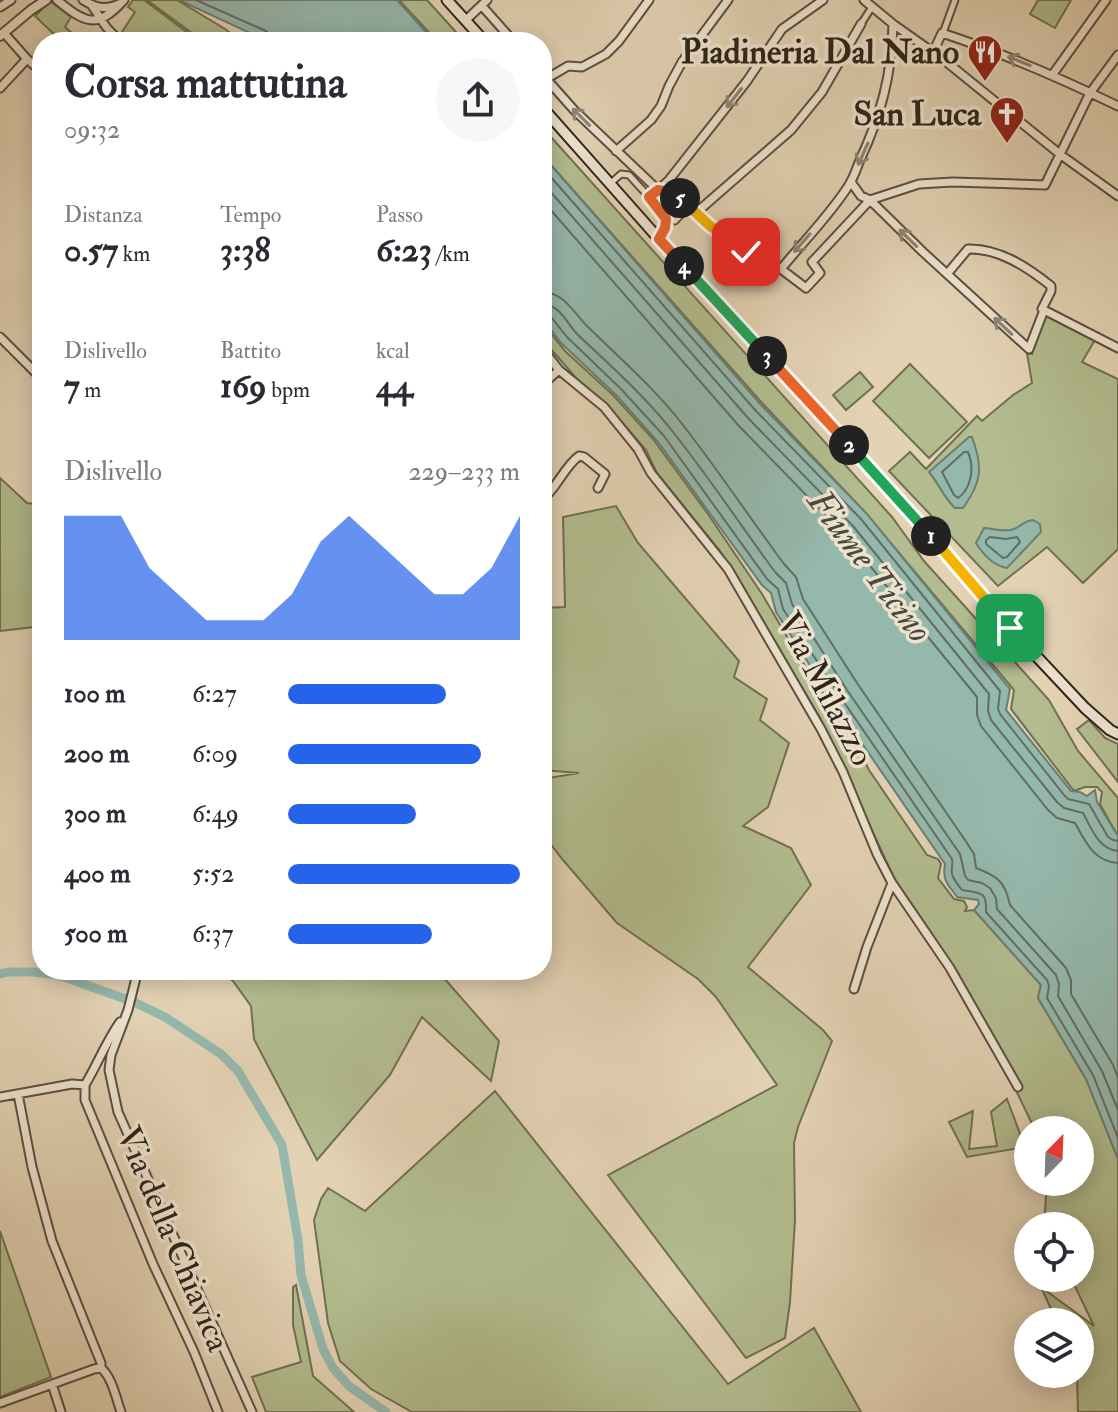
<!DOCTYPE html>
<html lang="it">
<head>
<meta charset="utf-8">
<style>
	body { margin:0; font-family:"IM FELL Double Pica",serif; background:#f7f7f7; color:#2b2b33; height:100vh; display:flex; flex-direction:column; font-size:30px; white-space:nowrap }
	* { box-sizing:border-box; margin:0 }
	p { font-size:26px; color:#7c7c81 }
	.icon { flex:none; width:44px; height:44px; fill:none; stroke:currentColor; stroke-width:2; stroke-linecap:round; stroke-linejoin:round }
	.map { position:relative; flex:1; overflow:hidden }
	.drawer { position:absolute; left:32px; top:32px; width:520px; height:948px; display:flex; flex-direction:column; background:#fff; border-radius:32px; box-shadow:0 4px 20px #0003 }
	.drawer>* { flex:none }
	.needle { width:52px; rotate:23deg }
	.buttons { position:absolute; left:1014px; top:1116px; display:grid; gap:16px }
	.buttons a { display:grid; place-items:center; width:80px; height:80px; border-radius:50%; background:#fff; box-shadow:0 4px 20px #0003; font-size:40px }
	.pin { position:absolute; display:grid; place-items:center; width:68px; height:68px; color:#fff; margin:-34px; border-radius:16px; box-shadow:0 4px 12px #0006 }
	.km { position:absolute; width:40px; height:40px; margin:-20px; border-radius:50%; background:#222; color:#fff; font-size:22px; line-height:40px; text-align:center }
	.round { display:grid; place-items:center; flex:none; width:84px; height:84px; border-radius:42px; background:#f7f7f7 }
	.headline { display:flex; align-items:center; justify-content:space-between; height:136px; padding:0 32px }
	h1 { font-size:44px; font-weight:800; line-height:60px }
	.stats { display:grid; grid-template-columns:repeat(3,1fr); gap:12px; height:136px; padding:8px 32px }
	.stats div { display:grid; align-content:center }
	.stats b { font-size:34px; font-weight:800 }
	.stats small { font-size:22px; font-weight:400 }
	.stats p { font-size:22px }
	.chart { height:224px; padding:16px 32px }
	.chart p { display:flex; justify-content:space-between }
	.chart svg { width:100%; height:144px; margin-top:8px; fill:#2563eb; opacity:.7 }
	ul { padding:0 32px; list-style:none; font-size:26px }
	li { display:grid; grid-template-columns:128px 96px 1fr; align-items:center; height:60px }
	li i { height:20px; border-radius:10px; background:#2563eb }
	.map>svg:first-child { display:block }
</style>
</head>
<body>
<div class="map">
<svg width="1118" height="1412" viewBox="0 0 1118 1412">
	<rect width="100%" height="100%" fill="#e3d2b4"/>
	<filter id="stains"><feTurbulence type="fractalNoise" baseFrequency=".0025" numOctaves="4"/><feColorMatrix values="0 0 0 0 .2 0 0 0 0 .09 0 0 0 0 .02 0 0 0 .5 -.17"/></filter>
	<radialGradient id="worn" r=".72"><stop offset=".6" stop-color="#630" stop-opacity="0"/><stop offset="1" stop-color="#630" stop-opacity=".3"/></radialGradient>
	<path fill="#b2bc8e" stroke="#707054" stroke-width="2" d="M133,0H144L200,42H126L120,35L135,12L128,7Z
		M147,0H177L225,29L242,42H204Z
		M399,0H427L465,42H438Z
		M1038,0H1071L1055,28L1030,14Z
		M50,1L71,17L65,27L82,42H62L35,16Z
		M542,127L892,517L924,561L1049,700L1078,751L1118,798V833H1116L1100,804L1102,792L1097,787H1085L1074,791L1011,709L1014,690L863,510L763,404L542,155Z
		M1044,313L1095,340L1082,362L1118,379V549L1083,583L1047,547L998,586L889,471L910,452L926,469L977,416L982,421L1013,395L1032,383L1027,353L1032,354Z
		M542,322L565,351L613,395L653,439L708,514L762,594L796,652L850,733L869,770L927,855L938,859L941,864L938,878L954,899L964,901L967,907L965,911L974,910L1041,985L1038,998L1086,1079L1118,1159V1412H1078L1077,1374H1080V1322H1057L1041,1287L1094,1326L1071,1278H1080V1226L1044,1225L1047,1182H1080V1130H1035L1011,1080L961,985L930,931L894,878L820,718L739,580L720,551L657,473L646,450L608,406L577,379L542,339Z
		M910,364L967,422L929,458L873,401Z
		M860,372L873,387L846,410L833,395Z
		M0,478L27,503L42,505V626L0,631Z
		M616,506L638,543L739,661L734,677L767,699L760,720L789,743L768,807L743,826L791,848L811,885L748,967L823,1030L832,1041L798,1127L794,1143L795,1220L790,1302L785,1338L746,1358L608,1175L777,1085L716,997L698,979L617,923L563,860L542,833V779L579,773L542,770V608L565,607L563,517Z
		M1089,720L1105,738L1118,744V782L1077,729Z
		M219,970H437L499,1041L491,1081L422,1017L390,1075L317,1160L254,1039L251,1006L233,981Z
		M495,1091L728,1384L814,1328L861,1412H412L371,1389L340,1361L328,1323L314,1220L321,1199L328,1188L365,1211Z
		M1007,1099L1025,1147L967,1157L949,1122L973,1111L969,1149L997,1146L991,1112Z
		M0,1231L51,1377L0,1397Z
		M296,1285L313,1376L354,1412H266L252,1377L301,1362L293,1325V1287Z"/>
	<path fill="#95b8ac" stroke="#6c7d72" stroke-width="2" d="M179,0H397L435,42H266L263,39Z
		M542,155L762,406L867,514L1010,689L1006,710L1071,791L1080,792L1087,796L1095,790L1097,802L1118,836V1159L1086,1079L1038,998L1041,985L974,910L979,904L978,900L957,897C948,884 942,881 945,864L832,700L776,612L771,593L762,585L658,442L616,395L561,343L542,318Z
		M969,437H972C983,467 982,482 963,508H955C944,498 939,484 929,472Z
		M1033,520L1040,524L1041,532L1007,568C994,566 983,554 976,543L984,528C993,528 1004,533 1014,529C1021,526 1024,521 1033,520Z"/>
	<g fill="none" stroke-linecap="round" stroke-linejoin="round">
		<path stroke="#626e63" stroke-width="2" d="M196,0L266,31L271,36V42
			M542,167L756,411L861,519L1000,691L998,709L1000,714L1064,795L1068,799L1089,804L1108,837L1113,840L1118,841
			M542,182L748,418L853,526L989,694L988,711L991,720L1057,802L1064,808L1083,813C1092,829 1098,849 1118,851
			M542,200L739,426L844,534L977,697V715L981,726L1048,810L1057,818L1075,823C1086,842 1093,861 1118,863
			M542,292C566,293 573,313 589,328C621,359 655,389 683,425C718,470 750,518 784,564L796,577L803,599L857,683L965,840L974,854L976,868C997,876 1005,881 1010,905L1066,968L1071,980V994L1113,1065L1118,1078
			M542,304C561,305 566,323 578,335C611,366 645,396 673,432C709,477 741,526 775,572L786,583L792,604L847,690L960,854L965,876L968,880L982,883L990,888L996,898L997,909L1056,975L1059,984L1058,996L1102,1071L1118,1110
			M542,314L551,317L567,337L621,389L664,436L767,579L778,589L783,609L839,695L952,859C953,865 951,868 952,874C953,879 959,886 962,890C981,893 987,891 986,912L1047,980L1049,986L1047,998L1093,1075L1118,1138
			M964,452H968C975,468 971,489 958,498L954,495L942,472Z
			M990,537L1006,539L1017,537L1020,542L1007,557L1003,558L986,544V540Z"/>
		<path stroke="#6c7d72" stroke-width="2" d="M58,975L59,970"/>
		<path stroke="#95b8ac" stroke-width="9" d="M0,974L8,972H34L58,975L134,1002L165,1017L221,1054L238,1071L282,1145L298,1240L301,1275L323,1349L333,1368L349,1386L386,1412"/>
		<g stroke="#5b5040" stroke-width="9">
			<path id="pedestrian" d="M861,24L872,7
				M943,33L955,0
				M611,183L621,174L629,175L649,197L658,190
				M649,197L666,219L665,228L659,239
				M675,221L689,206"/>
		</g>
		<g stroke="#5b5040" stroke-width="11">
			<path id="minor" d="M57,0C85,23 97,30 124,0
				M83,0C96,8 105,10 119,4
				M864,0L893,24L944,60L1061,155L1118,196
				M92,6C104,22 104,29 123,42
				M482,6L514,42
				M0,7L11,0
				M466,20L487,0
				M4,33L27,59L42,72
				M933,52L942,33C1003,53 1060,78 1118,106
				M542,74L574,110L658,190
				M1053,74L1106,0
				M546,79L568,66L582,67L606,54L619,41L649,0
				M0,88L27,59
				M616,151L651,120L661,106L669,86L682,62L728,0
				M851,182L861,196L870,200L812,262L820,273L806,288L781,269C803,242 828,217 847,188C853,180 856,170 860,160C881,115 892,74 893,24
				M658,190L669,180L747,81L782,29L823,0
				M658,190L675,193L709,225L746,252L781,269
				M697,212L791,130L822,92L861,24
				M947,274L968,249C999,248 1027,267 1051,286V291L1042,309L1118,348
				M1044,310L1029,349L923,252L870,200L919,184L953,182L1045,185L1090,93L1118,55
				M0,337L42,379
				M542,348L559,370L604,407L638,449L651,473L728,569L821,729L843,772L877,854L892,883L950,968L1018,1087
				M542,385L559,370
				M542,500C557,488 564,467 579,456L584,457L605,474L598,488
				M138,970L128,1010L111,1055L109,1070L118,1112L252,1412
				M854,989L867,947L892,883
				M85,1085V1100L153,1264L194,1352L218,1412
				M85,1085C97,1065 106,1042 120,1022
				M18,1094L32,1167L52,1241L101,1363V1368C112,1377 116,1398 121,1412
				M0,1097L72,1084L85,1085
				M52,1384L61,1412
				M0,1403L94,1369L101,1368"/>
		</g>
		<g stroke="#5b5040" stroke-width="12">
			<path id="tertiary" d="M0,36L31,10L46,0"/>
		</g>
		<g stroke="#2e251a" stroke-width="13">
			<path id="secondary" d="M447,0L485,42
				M542,107L659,239L864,461L1010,628L1085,708L1110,730L1118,734"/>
		</g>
		<use href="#pedestrian" stroke="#ede2ce" stroke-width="5"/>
		<use href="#minor" stroke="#ede2ce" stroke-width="7"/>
		<use href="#tertiary" stroke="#ede2ce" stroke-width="8"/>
		<use href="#secondary" stroke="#ede2ce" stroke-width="9"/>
	</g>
	<defs><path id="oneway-shaft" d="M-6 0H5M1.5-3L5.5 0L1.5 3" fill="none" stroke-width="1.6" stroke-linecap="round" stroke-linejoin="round" transform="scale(2)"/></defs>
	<g stroke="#8e8474">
		<use href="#oneway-shaft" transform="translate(1019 61) rotate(-158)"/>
		<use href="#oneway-shaft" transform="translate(734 98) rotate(128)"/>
		<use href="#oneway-shaft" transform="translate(581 117) rotate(-135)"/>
		<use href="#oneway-shaft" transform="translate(863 154) rotate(114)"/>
		<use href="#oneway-shaft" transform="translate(908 238) rotate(-136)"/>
		<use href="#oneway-shaft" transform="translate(802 243) rotate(131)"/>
		<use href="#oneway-shaft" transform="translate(1003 326) rotate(-137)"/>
	</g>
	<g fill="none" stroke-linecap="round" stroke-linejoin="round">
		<g stroke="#fff" stroke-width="16">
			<path id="split-1" d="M931,536L1010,628"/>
		</g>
		<g stroke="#fff" stroke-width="16">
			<path id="split-2" d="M849,445L931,536"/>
		</g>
		<g stroke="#fff" stroke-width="16">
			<path id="split-3" d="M767,356L849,445"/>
		</g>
		<g stroke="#fff" stroke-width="16">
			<path id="split-4" d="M684,266L767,356"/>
		</g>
		<g stroke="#fff" stroke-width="16">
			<path id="split-5" d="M680,198L675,193L658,190L649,197L666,219L665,228L659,239L684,266"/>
		</g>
		<g stroke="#fff" stroke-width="16">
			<path id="split-6" d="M680,198L709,225L746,252"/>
		</g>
		<use href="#split-1" stroke="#f5b400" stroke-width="10"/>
		<use href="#split-2" stroke="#22a559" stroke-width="10"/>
		<use href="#split-3" stroke="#f0652b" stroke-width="10"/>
		<use href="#split-4" stroke="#22a559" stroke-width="10"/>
		<use href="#split-5" stroke="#f0652b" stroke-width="10"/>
		<use href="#split-6" stroke="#f5b400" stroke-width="10"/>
	</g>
	<defs>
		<g id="restaurant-pin" transform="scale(1.8)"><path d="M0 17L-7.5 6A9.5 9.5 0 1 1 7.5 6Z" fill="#8f2418" stroke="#ede2ce"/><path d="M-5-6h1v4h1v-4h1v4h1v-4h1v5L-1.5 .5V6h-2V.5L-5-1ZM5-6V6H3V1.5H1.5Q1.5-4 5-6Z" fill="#fff"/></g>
		<g id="church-pin" transform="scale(1.8)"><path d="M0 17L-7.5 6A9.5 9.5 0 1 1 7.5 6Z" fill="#8f2418" stroke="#ede2ce"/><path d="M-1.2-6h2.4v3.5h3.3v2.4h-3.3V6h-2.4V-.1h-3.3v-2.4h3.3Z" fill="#fff"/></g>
	</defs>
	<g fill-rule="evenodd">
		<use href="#restaurant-pin" x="985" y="52"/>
		<use href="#church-pin" x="1007" y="114"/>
	</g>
	<g text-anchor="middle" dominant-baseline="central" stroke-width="7" stroke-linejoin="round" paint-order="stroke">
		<g font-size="34" font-weight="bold" fill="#2e251a" stroke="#ede2ce" text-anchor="end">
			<text x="959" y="52">Piadineria Dal Nano</text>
			<text x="981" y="114">San Luca</text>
		</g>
		<g font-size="34" fill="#2e251a" stroke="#ede2ce">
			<text transform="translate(825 689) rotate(62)">Via Milazzo</text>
			<text transform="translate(173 1239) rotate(67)">Via della Chiavica</text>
		</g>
		<g font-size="36" font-style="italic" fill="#484a3e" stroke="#ede2ce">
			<text transform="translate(870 566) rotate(53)">Fiume Ticino</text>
		</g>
	</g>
	<rect width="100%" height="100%" filter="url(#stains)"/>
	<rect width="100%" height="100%" fill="url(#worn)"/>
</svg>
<div class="buttons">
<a><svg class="needle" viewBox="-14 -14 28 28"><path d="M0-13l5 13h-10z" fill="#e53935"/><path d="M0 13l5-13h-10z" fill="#7c7c81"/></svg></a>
<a><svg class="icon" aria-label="locate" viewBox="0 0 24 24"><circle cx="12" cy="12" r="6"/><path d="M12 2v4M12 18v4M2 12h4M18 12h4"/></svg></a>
<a><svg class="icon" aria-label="layers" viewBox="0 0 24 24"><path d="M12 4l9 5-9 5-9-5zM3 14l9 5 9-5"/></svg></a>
</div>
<div class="pin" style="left:1010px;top:628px;background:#1e9e55"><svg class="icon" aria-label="arrive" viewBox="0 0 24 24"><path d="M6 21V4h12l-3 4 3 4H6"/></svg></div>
<div class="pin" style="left:746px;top:252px;background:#d93025"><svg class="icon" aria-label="check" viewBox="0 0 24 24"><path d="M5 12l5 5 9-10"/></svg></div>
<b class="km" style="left:931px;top:536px">1</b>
<b class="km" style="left:849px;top:445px">2</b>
<b class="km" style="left:767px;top:356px">3</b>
<b class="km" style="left:684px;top:266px">4</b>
<b class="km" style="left:680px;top:198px">5</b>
<section class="drawer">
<div class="headline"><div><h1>Corsa mattutina</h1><p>09:32</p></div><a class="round"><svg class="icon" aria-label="share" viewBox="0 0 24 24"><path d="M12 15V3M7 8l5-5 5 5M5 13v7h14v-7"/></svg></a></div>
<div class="stats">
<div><p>Distanza</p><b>0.57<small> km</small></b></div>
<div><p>Tempo</p><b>3:38</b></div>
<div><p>Passo</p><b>6:23<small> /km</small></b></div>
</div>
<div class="stats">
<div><p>Dislivello</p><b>7<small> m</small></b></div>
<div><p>Battito</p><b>169<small> bpm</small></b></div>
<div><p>kcal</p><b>44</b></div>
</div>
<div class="chart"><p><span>Dislivello</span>229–233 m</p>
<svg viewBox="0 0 160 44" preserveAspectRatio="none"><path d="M0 44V6L10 6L20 6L30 22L40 30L50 38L60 38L70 38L80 30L90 14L100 6L110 14L120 22L130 30L140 30L150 22L160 6V44z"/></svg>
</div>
<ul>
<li><b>100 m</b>6:27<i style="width:68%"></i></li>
<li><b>200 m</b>6:09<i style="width:83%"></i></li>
<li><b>300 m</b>6:49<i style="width:55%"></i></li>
<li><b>400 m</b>5:52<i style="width:100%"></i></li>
<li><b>500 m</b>6:37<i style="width:62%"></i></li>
</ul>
</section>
</div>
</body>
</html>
